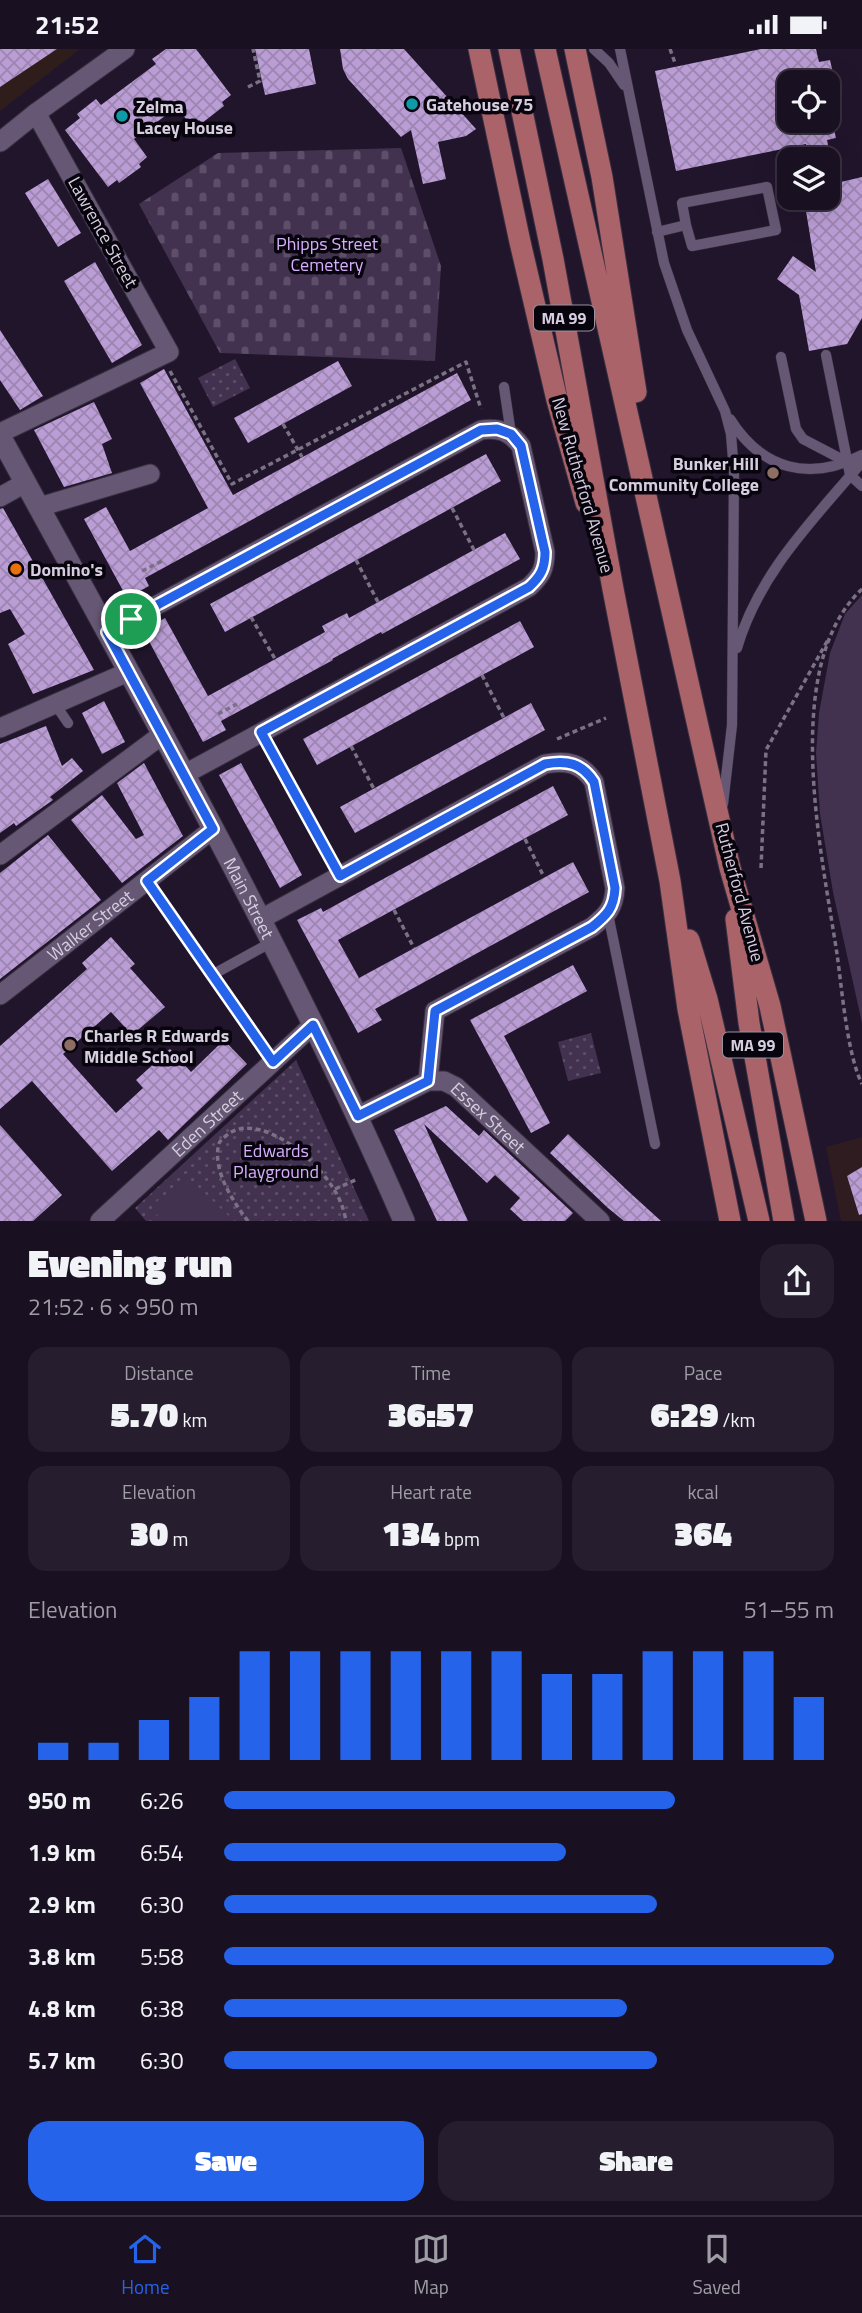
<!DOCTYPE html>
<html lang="en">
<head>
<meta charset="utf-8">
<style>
	body { margin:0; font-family:"Titillium Web",sans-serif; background:#261e2e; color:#f1f3f6; height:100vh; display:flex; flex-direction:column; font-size:26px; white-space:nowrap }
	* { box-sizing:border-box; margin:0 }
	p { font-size:23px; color:#9f9da5 }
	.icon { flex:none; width:38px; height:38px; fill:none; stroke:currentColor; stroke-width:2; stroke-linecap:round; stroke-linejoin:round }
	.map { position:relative; height:1172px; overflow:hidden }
	.drawer { display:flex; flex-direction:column; background:#191021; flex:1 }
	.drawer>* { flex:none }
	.controls { position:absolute; left:777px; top:21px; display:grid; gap:14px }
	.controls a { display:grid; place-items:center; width:63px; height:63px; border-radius:14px; background:#191021; box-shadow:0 7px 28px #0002,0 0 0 2px #37303f; font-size:35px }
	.pin { position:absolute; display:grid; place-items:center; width:60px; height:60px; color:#fff; margin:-30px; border:4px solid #fff; border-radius:50%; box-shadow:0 2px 7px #0007 }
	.round { display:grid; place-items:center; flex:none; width:74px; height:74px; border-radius:21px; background:#261e2e }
	.summary { display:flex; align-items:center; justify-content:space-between; height:119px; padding:0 28px }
	h1 { font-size:38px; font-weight:800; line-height:52px }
	.metrics { display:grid; grid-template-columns:repeat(3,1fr); gap:10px; height:119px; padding:7px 28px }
	.metrics div { display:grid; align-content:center; border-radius:18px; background:#261e2e; text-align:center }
	.metrics b { font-size:35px; font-weight:800 }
	.metrics small { font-size:19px; font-weight:400 }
	.metrics p { font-size:19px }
	.chart { height:196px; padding:14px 28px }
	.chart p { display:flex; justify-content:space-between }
	.chart svg { width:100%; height:126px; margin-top:7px; stroke:#2563eb; stroke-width:6 }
	.action { display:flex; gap:14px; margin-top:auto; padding:14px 28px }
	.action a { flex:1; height:80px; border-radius:21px; background:#2563eb; color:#fff; font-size:28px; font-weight:800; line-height:80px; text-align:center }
	.action a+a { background:#261e2e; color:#f1f3f6 }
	ul { padding:0 28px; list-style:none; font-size:23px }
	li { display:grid; grid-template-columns:112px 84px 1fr; align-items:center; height:52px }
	li i { height:18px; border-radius:9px; background:#2563eb }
	.status { display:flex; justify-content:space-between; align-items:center; height:49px; padding:0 35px; background:#191021; direction:ltr }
	.status svg { height:19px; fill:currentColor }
	.dock { display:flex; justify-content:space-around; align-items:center; height:98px; border-top:2px solid #37303f; background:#191021; font-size:19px; color:#9f9da5 }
	.dock a { display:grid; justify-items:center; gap:4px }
	.dock .on { color:#2563eb }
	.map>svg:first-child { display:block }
</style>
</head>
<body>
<div class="status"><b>21:52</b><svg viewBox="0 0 49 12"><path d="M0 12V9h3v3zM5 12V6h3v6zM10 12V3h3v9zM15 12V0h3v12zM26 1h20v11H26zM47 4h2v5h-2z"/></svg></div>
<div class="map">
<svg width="862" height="1172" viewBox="0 0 862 1172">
	<defs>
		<pattern id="cemetery-stones" width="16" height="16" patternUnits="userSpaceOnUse" patternTransform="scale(1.75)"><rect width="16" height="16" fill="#423250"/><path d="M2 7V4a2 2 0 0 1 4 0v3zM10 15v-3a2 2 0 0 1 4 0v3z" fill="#5d4e69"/></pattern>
		<pattern id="park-dots" width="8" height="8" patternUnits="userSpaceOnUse" patternTransform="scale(1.75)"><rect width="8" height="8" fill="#423250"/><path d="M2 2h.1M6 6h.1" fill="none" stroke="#5d4e69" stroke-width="1.8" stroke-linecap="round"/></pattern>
		<pattern id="building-cross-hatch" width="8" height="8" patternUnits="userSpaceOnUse" patternTransform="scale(1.75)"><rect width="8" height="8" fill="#ba9dd5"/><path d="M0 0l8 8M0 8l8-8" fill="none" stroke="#9c85b0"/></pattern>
	</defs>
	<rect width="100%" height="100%" fill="#21152c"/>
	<path fill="#2f1d1b" d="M0,0H80L0,62Z"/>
	<path fill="#2f1c20" d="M862,1088V1172H841L826,1098Z"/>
	<path fill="url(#cemetery-stones)" d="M401,99L441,217L435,312L220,304L139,155L218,104Z"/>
	<path fill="url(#park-dots)" d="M235,310L250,339L213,358L198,329Z
		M591,984L601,1024L568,1032L558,993Z
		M296,1011L369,1172H146L135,1159Z"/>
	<path fill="#423250" d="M862,546V974L833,843L820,765L816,704L819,664L830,604L845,565Z
		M181,1134H194L234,1172H163L156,1165L155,1154Z"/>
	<path fill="url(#building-cross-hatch)" d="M0,0H57L0,38Z
		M166,0H196L231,46L222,53L224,57L202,74L199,71L191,77L177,58L134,90L147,108L139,115L141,118L119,134L117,131L108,138L65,81L80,69L77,65L96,50L101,56L156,15L152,10Z
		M255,0H309L316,35L265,46Z
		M340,0H404L476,80L466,87L438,93L446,130L423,135L411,81L401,88L348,30L343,20Z
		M761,0H816L819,13L830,11L835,33H789V72H832L836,89L827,91L831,110H809L806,95L676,122L655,22Z
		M862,128V269L847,295L809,302L799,246L777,230L793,207L816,223L805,156L810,149H828V136Z
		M48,130L81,184L58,198L25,144Z
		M95,213L142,296L112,314L64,232Z
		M0,281L43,347L20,361L0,331Z
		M338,312L352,337L248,394L234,369Z
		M164,320L233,446L457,324L471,351L145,529L149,537L127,549L84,470L106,458L130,502L208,459L140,334Z
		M94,353L112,390L102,395L112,424L64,438L34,381Z
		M486,405L501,432L225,583L210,555Z
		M3,459L94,621L33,645L8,595L25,585L10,560L0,564V460Z
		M505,484L520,510L382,585L381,583L332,610L333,611L221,672L226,681L203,693L143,581L165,569L208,647L325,583L322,577L347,564L349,569Z
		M520,572L534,598L317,716L303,690Z
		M104,652L125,693L102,705L82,664Z
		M531,654L545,681L355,784L340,758Z
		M46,677L62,717L72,709L83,722L50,748L53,751L16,777L14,774L0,784V695Z
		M144,714L183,787L122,834L71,771L102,746L136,790L144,786L117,734Z
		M241,714L302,826L280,839L219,726Z
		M553,737L568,766L338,891L359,929L573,813L589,843L375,960L382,971L358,984L297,871L321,859L323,863Z
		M48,786L101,851L0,930V824Z
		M111,888L135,915L130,919L165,958L132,986L111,963L63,1005L116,1064L143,1039L136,1031L170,1000L191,1023L224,991L247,1015L168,1091L159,1081L112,1122L32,1032L0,1060V997L87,920L82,914Z
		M573,916L587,942L504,987L550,1074L531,1084L470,971Z
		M446,1057L479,1087L484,1081L573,1164L565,1172H523L510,1160L520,1149L495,1126L487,1134L424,1075L468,1172H437L394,1081Z
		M0,1076L62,1146L33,1172H0Z
		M568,1085L628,1142L661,1172H624L608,1159L550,1104Z
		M862,1118V1165L859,1166L847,1127Z"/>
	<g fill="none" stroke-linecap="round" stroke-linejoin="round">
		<g stroke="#382f41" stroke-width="11">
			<path id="lane" d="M594,0L609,14L624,36
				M620,0L664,214L687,281L725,362L731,385L734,423L732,676L723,755
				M657,183L686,176L692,197L776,181L767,138L682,154L686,176
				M826,306L850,426L862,437
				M781,308L796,380L803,390L847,413
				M504,338L511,385
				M730,370C762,421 810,433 862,406
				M737,599C759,524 813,471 862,413
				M55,655L68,674
				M261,683L340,827
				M147,832L273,1013
				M608,865L655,1095
				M212,926L272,893"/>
		</g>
		<g stroke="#382f41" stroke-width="21">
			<g id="street">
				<path d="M0,93L36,64L125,0"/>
				<path d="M0,384L169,303L36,64"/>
				<path d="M0,448L25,434"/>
				<path d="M39,458L150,425"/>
				<path d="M107,583L481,381C499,378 511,383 521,397L545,503C545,520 541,527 529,538L185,725"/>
				<path d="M0,679L128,623"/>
				<path d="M0,806L163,685"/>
				<path d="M261,870L545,715C567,711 582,714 594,733L615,839C614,859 607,866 592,878L435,962L428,1032"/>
				<path id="s1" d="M0,946L213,780"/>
				<path id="s2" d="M358,1067L428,1032H444L456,1038L600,1172"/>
				<path id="s3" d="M100,1172L313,976"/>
			</g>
		</g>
		<g stroke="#382f41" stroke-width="23">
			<g id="secondary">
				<path id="s4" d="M0,387C141,646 287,902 404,1172"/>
			</g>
		</g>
		<g stroke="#382f41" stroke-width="23">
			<path id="primary" d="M479,0L520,193L557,351L586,454
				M509,0L553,210L613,540L670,832L688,960L730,1172
				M545,0L730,819L770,957L816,1172
				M575,0L602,128L636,343
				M736,870L749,974L784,1172
				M689,891L707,950L759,1172"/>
		</g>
		<path stroke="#7b7185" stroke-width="3.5" stroke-dasharray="5 3.5" stroke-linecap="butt" d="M670,0L675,14
			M248,38L260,32L253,0
			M170,322L232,435L466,313L481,360
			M452,459L474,501
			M356,511L378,553
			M142,522L164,511
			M862,540C779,618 822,805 837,905C842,940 847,1005 862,1035
			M251,568L275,610
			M482,626L504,669
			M218,665L237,655
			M557,690L606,669
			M351,697L374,740
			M525,790L544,828
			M761,819L766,701L829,589
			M394,861L414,899
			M335,1140L358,1130
			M248,1172C234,1154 214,1124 218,1099C218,1093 222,1090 227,1086C253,1065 297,1097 316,1117C331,1134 342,1149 346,1172"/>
		<use href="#lane" stroke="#665874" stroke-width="10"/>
		<use href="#street" stroke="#665874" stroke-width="19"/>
		<use href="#secondary" stroke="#665874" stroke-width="21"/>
		<use href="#primary" stroke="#aa6368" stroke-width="21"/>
		<path stroke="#7b7185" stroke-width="3.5" stroke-dasharray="5 3.5" stroke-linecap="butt" d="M283,375L302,408"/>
	</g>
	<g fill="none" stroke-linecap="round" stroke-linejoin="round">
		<g stroke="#fff" stroke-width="14">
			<path id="route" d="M497,380L511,385L521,397L545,503C545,519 541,527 529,538L261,683L340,827L545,715C567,711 582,714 594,733L615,839C614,859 607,866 592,878L435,962L428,1032L358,1067L313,976L273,1013L147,832L213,780L107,583L481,381Z"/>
		</g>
		<use href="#route" stroke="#2563eb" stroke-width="9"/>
	</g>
	<g fill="#0f9aa8" stroke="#08040d" stroke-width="2.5">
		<circle cx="412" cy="55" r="7"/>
		<circle cx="122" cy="67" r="7"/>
	</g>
	<g fill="#8d6e63" stroke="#08040d" stroke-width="2.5">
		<circle cx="773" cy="424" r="7"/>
		<circle cx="70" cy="996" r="7"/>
	</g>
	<circle fill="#e8710a" stroke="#08040d" stroke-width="2.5" cx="16" cy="520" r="7"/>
	<g text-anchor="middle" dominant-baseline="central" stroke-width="7" stroke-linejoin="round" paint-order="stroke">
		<g fill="#08040d" stroke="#9891a0" stroke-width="2">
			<rect x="534" y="256.5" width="60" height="25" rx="5"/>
			<rect x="723" y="983.5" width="60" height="25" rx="5"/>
		</g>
		<g font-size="16" font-weight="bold" fill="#d6cedf">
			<text x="564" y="269">MA 99</text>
			<text x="753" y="996">MA 99</text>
		</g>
		<g font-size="18" font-weight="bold" fill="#d6cedf" stroke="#08040d" text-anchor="start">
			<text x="426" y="55">Gatehouse 75</text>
			<text x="136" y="57">Zelma<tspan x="136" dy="21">Lacey House</tspan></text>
			<text x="759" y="414" text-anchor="end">Bunker Hill<tspan x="759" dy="21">Community College</tspan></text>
			<text x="30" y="520">Domino's</text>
			<text x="84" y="986">Charles R Edwards<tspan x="84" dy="21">Middle School</tspan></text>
		</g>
		<g font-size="18" fill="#d6cedf" stroke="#08040d">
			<text transform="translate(103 183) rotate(61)">Lawrence Street</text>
			<text transform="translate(583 436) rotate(74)">New Rutherford Avenue</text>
			<text transform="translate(740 843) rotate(75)">Rutherford Avenue</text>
			<text stroke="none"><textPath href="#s4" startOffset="525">Main Street</textPath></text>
			<text stroke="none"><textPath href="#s1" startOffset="114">Walker Street</textPath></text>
			<text stroke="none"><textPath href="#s2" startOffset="152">Essex Street</textPath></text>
			<text stroke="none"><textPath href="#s3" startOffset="145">Eden Street</textPath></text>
		</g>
		<g font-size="18" fill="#d7affd" stroke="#08040d">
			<text x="327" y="194">Phipps Street<tspan x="327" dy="21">Cemetery</tspan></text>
			<text x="276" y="1101">Edwards<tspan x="276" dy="21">Playground</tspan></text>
		</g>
	</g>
</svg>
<div class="controls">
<a><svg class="icon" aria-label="locate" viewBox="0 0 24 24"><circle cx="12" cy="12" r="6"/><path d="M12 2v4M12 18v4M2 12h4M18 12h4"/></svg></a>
<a><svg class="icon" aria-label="layers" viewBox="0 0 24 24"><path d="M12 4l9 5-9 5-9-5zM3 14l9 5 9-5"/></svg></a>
</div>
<div class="pin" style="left:131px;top:570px;background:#1e9e55"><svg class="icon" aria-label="arrive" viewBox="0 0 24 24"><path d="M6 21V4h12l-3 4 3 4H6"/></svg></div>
</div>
<section class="drawer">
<div class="summary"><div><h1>Evening run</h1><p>21:52 · 6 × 950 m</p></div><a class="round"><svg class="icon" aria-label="share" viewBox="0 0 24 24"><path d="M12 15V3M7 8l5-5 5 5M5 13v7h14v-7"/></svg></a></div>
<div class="metrics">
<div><p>Distance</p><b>5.70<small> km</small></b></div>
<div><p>Time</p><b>36:57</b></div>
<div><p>Pace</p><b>6:29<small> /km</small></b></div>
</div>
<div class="metrics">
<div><p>Elevation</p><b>30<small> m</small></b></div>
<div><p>Heart rate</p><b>134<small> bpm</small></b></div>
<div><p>kcal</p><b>364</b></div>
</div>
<div class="chart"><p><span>Elevation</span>51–55 m</p>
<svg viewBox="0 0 160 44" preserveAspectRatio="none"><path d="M5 44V38M15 44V38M25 44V30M35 44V22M45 44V6M55 44V6M65 44V6M75 44V6M85 44V6M95 44V6M105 44V14M115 44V14M125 44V6M135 44V6M145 44V6M155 44V22"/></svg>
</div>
<ul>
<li><b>950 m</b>6:26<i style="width:74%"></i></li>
<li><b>1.9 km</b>6:54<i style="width:56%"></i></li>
<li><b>2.9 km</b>6:30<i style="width:71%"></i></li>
<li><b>3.8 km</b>5:58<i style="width:100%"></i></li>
<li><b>4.8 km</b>6:38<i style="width:66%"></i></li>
<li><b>5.7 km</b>6:30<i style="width:71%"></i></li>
</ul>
<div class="action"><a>Save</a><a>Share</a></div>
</section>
<nav class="dock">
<a class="on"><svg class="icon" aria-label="home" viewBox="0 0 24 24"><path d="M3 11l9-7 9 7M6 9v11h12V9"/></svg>Home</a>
<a><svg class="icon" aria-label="map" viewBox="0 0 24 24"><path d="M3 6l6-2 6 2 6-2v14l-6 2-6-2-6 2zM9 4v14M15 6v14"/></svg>Map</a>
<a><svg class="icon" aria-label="saved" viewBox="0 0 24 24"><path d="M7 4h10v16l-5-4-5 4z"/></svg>Saved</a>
</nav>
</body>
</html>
